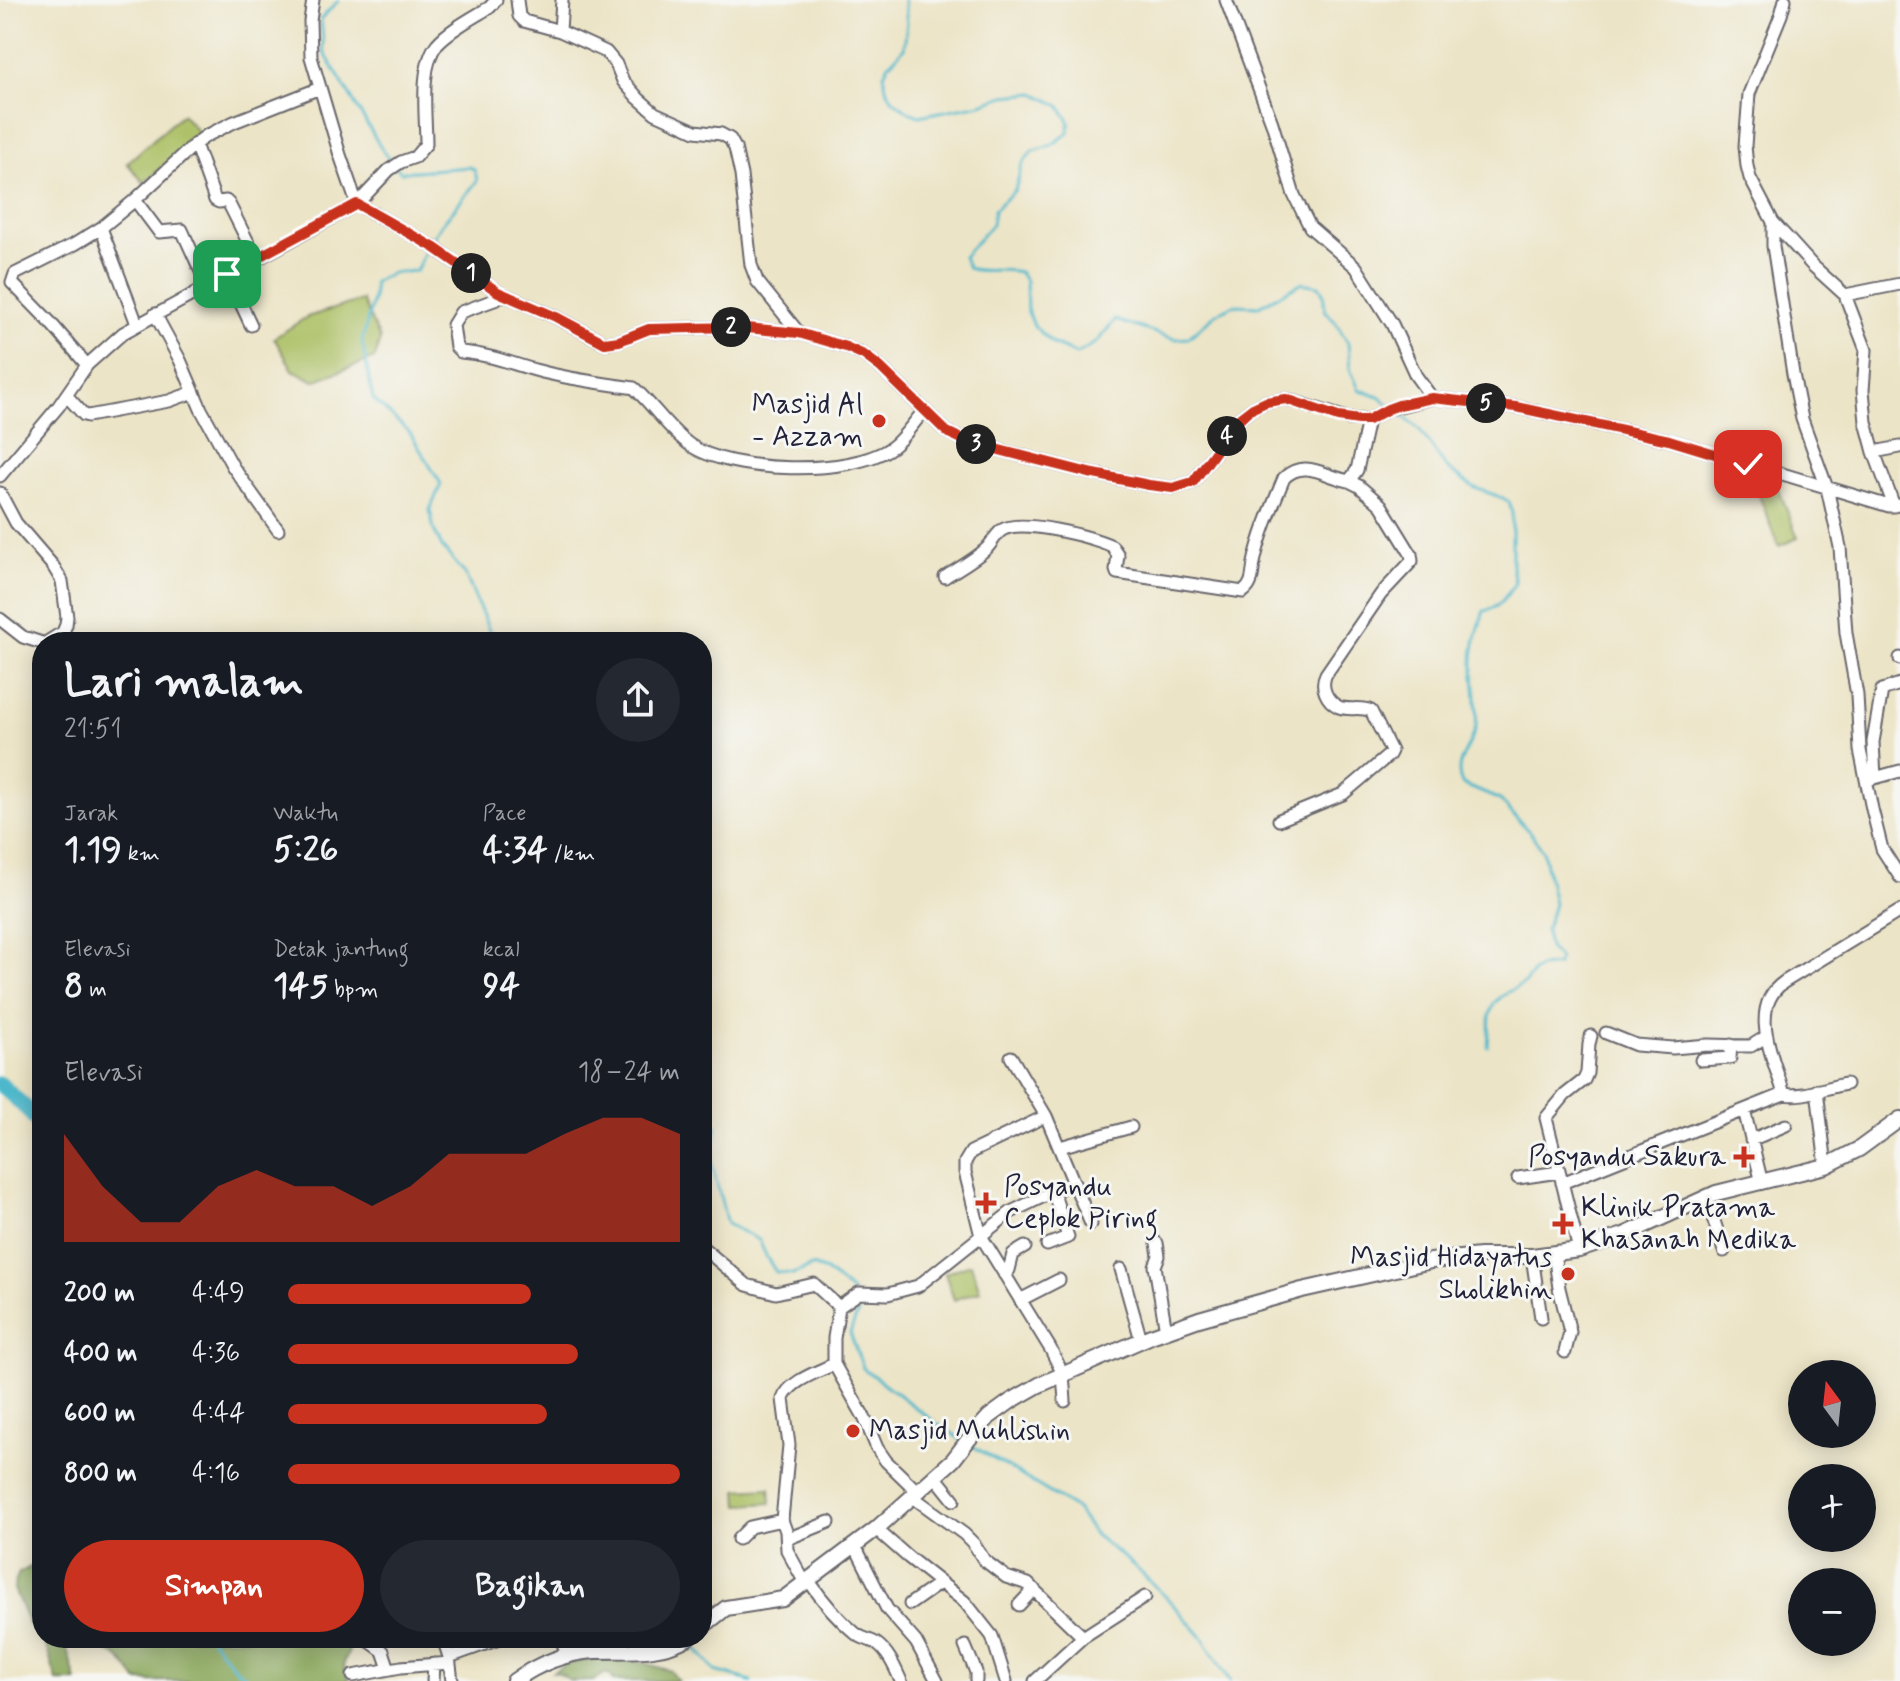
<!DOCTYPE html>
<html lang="id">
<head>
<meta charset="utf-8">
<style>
	body { margin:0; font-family:Mynerve,sans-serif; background:#242831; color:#f1f3f6; height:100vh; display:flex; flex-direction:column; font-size:30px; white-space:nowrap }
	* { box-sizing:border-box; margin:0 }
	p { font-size:26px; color:#9ea1a6 }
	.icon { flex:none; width:44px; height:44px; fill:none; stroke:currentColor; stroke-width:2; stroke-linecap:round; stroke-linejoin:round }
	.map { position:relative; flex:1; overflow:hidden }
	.sheet { position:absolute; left:32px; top:632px; width:680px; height:1016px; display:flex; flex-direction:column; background:#171b24; border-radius:32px; box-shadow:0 4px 20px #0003 }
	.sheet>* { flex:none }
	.needle { width:52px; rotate:345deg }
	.tools { position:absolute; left:1788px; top:1360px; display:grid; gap:16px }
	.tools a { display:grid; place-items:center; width:88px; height:88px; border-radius:50%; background:#171b24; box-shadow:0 4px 20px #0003; font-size:40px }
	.pin { position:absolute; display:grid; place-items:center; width:68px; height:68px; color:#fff; margin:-34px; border-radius:16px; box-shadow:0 4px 12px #0006 }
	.km { position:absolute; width:40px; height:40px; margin:-20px; border-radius:50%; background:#222; color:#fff; font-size:22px; line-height:40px; text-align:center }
	.round { display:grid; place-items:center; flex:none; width:84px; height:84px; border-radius:42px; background:#242831 }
	.headline { display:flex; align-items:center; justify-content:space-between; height:136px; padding:0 32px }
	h1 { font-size:44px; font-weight:700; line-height:60px }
	.stats { display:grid; grid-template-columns:repeat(3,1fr); gap:12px; height:136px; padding:8px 32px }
	.stats div { display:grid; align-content:center }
	.stats b { font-size:34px; font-weight:700 }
	.stats small { font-size:22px; font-weight:400 }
	.stats p { font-size:22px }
	.chart { height:224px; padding:16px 32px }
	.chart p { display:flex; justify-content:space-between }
	.chart svg { width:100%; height:144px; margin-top:8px; fill:#c8321e; opacity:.7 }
	.primary-button { display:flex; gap:16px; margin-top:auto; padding:16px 32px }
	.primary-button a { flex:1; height:92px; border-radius:48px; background:#c8321e; color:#fff; font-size:32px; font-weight:700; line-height:92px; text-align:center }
	.primary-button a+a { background:#242831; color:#f1f3f6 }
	ul { padding:0 32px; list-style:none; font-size:26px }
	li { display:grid; grid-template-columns:128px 96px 1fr; align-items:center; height:60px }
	li i { height:20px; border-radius:10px; background:#c8321e }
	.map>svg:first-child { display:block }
</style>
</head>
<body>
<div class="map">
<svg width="1900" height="1681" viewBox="0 0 1900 1681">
	<rect width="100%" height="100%" fill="#f6f6f2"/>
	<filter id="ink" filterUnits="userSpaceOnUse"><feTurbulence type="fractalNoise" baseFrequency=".0125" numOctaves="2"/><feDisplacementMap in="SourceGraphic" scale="16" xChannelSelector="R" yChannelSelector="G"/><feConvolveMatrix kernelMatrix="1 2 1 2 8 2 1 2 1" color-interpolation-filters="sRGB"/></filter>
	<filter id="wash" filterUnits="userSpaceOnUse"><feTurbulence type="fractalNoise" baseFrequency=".006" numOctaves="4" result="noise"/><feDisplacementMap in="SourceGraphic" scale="32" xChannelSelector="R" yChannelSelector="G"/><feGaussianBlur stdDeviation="1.8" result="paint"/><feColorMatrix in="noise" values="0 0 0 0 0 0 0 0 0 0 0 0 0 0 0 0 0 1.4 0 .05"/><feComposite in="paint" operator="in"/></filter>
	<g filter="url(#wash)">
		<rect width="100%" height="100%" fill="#ece4c6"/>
		<path fill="#abbf63" stroke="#66704f" stroke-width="2" d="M182,114L200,134L144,183L127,163Z
			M362,300L380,339L375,358L314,381L293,370L274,338L307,317Z
			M1776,483L1798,538L1779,546L1757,490Z
			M971,1264L980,1291L954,1300L945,1273Z
			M770,1488L771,1503L739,1505L738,1490Z"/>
		<path fill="#88a659" stroke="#55644a" stroke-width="2" d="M42,1561V1638H64L76,1681H57L46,1646L29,1625L14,1589L15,1581L19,1573Z
			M82,1638H352C351,1660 336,1657 350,1681H137C122,1654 109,1651 82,1638Z
			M600,1658H614L645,1663L671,1671L678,1681H613L612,1676L606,1673L593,1681H570C565,1676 560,1672 553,1672L566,1664Z"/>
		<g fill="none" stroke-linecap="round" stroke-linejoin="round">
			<path stroke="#4db8cb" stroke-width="3" d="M339,0L321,19L324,52L383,151L392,162
				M904,0L907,23L904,48L889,64L884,74L886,88L893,100L909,112L919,116L981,104L1005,96L1035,93L1060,106L1069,121V132C1057,142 1048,149 1032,151L1022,165L1015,190L994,210L992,224L963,257L968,268C984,274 1002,267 1019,272L1026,281L1027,310L1035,327L1053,344L1077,354L1097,342L1115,320L1175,339L1188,338L1216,314L1234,305L1259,306L1301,283L1319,286L1323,293L1325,310L1336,323L1348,343L1350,369L1359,389L1381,398L1388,404
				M397,168L401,172L470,167L475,171L477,181L441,225L431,241
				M427,248L416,271L392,273L374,282L373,299L362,341L373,399L410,433L441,484L430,510L434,530L442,547L465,574L494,642
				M1397,411L1419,429L1445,466L1452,472L1475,488L1503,498L1509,502L1512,513V567L1515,583C1506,596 1500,608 1484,611C1478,630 1472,648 1473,667C1475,687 1478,705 1476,725C1473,747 1451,761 1462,784L1500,800L1532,835L1543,851L1554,904L1546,930L1549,948L1559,958L1557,965L1540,967L1534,971L1525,983L1506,993L1494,1003L1490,1015L1488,1047
				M702,1074C705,1081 711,1086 712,1093C713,1109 704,1112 717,1127L712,1148V1164L727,1224L759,1240L767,1258L776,1272L793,1274L812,1266L826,1271L853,1293
				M859,1298L862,1301L850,1333L863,1368L936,1423L964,1441
				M42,1329L39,1335L42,1340
				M971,1445L1075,1508L1095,1535L1133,1565L1166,1597L1201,1636L1230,1681
				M210,1638L235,1668L252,1681
				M690,1641L715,1671L751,1681"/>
			<path stroke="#4db8cb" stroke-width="16" d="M0,1084L29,1111L42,1128"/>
		</g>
	</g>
	<g filter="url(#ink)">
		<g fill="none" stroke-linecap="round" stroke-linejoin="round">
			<g stroke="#69666c" stroke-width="15">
				<path id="minor" d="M313,0L310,21L311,57L340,155L357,204
					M517,0L519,16L524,21L560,31L606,52L616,64L623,81L638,98L655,113L695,131L721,134L730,139L735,148L741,175L751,265L757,281L799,333
					M1226,0L1272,123L1294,195L1310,227L1356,267L1392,324L1416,376L1432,398
					M1785,0L1781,15L1749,94L1745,146L1747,166L1750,178L1773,222V246L1793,374L1802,419L1827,488L1840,547L1846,633L1857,695L1860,750L1872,809L1882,849L1900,877
					M560,31L562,0
					M195,144L215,200L219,202L226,201L229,204L256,258
					M135,200L159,232L182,230L207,285
					M357,204L435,248L498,292L556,317L605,343L619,341L649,329L736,327L799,333L846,347L864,355L880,367L947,432L968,442L1089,473L1149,485L1173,488L1193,482L1240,418L1253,408L1266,402L1286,399L1349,419L1368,420L1388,409L1432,398L1516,407L1669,440L1889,506L1900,505
					M1773,222L1812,265L1845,295L1866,350L1863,390L1866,422L1874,452L1894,506
					M101,228L137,324
					M227,274L251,325
					M503,294L497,299L461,312L453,325L456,347L461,352C487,354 510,363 535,370C567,379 601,383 634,388C654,406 668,429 690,445C730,473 851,477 892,447C904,438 914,422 924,411
					M1845,295L1900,284
					M155,314L180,360L201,409L233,467L278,530
					M87,365L49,321L12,283L15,274L75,244L101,228L135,200L195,144L206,136L234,122L320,88
					M67,396L84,415L88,416L169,401L194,392
					M1874,452L1900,447
					M0,476L58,407L87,365L123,333L357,204L389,170L401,162L415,157L426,144C426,115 419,67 437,44C449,30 474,17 490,7L496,0
					M0,493L16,523L53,566L62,581L67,617L66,625L63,632L47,642
					M945,577C959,568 974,560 986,549C992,543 996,534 1002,530C1021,518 1092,537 1112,546L1118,555L1116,570L1117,573L1243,592C1253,585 1252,575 1254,563C1260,534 1273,505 1284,478C1304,458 1326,477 1349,481L1357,470L1368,420
					M0,619L23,637L42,643
					M1900,658V659
					M1875,777L1873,742L1882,690L1900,684
					M1871,779L1900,771
					M1279,820L1343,794L1389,755L1391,751L1371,711C1361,706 1349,711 1339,707C1326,701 1320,686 1326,674L1381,594L1412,561L1411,554L1381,505L1359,486L1349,481
					M1606,1033L1636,1045L1673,1048L1708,1045L1751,1046L1767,1036
					M1011,1057L1046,1116L1091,1224
					M1701,1060L1730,1058L1731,1045
					M1817,1090L1826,1166
					M1784,1094C1774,1059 1747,1008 1784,982L1900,911
					M1744,1110L1762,1183
					M1046,1116L971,1152L965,1162V1172L981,1236L1050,1348L1063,1374L1065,1401
					M1751,1140L1786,1125
					M1060,1147L1131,1127
					M1518,1178L1559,1172
					M1562,1183L1784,1094C1804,1098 1825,1087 1846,1084
					M1706,1197L1724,1251
					M1157,1243L1159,1256L1155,1266L1166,1331
					M1047,1245L1068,1237L1053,1191
					M702,1247L747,1285L776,1293L814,1284L839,1307
					M1579,1250L1546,1118L1565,1095L1584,1080L1587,1073L1589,1044L1591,1036
					M1554,1253L1559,1288L1570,1332L1565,1352
					M1532,1256L1541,1318
					M1121,1269L1141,1340
					M1004,1274L1009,1270L1013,1254L1025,1247
					M1020,1300L1059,1280
					M934,1475L954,1500
					M918,1492L886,1461L877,1448L864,1417L834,1364V1338L839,1307L859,1293L888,1294L918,1286L1011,1212L1073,1182
					M913,1497L964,1534L974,1544L984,1560L1006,1577L1028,1584L1083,1637
					M876,1529L908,1557L965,1602L992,1636L1006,1681
					M738,1539L750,1527L782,1520
					M787,1539L829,1522
					M855,1546L887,1609L916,1642L937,1681
					M809,1581C822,1600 837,1618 855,1633C862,1639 870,1639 877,1644C889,1653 895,1668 901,1681
					M805,1583L787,1550L786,1531L782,1520L789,1445L783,1399C789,1381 818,1372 834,1364
					M910,1604L940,1583
					M1019,1605L1034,1589
					M365,1638L383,1651L389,1669
					M443,1638L449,1657L452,1681
					M561,1638L567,1655
					M633,1638L648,1651
					M965,1646L976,1672V1681
					M449,1657L502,1638
					M353,1676L401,1667L449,1663
					M433,1681L434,1664
					M1035,1681L1083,1637L1145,1597"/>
			</g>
			<g stroke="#69666c" stroke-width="18">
				<path id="major" d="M702,1627L726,1608L783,1599L876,1529L953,1460L969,1439L989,1417L1011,1401L1039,1385L1151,1336L1199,1319L1302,1290L1431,1261L1480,1256H1532L1579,1250L1624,1235L1716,1193L1826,1166L1859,1149L1900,1119
					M514,1681C539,1663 565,1653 595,1651C628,1650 658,1654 687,1638"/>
			</g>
			<use href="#minor" stroke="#fff" stroke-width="11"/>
			<use href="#major" stroke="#fff" stroke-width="14"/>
		</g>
	</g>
	<g fill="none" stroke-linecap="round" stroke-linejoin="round" filter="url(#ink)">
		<g stroke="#fff" stroke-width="16">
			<path id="route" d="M227,274L357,204L435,248L498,292L556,317L605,343L619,341L649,329L736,327L799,333L846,347L864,355L880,367L947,432L968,442L1089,473L1149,485L1173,488L1193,482L1240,418L1253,408L1266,402L1286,399L1338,417L1359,420H1368L1388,409L1399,405L1432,398L1516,407L1669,440L1748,464"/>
		</g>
		<use href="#route" stroke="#c8321e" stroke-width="10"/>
	</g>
	<g fill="#c8321e" stroke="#f6f6f2" stroke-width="3">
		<circle cx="879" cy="421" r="8"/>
		<path d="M1740 1145h8v8h8v8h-8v8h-8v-8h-8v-8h8z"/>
		<path d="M982 1191h8v8h8v8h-8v8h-8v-8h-8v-8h8z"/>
		<path d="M1559 1212h8v8h8v8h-8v8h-8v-8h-8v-8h8z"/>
		<circle cx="1568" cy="1274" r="8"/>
		<circle cx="853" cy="1431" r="8"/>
	</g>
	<g text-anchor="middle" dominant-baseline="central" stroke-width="6" stroke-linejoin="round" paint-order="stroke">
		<g font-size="28" fill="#22223b" stroke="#f6f6f2" text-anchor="end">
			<text x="863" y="405">Masjid Al<tspan x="863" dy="32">- Azzam</tspan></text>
			<text x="1726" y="1157">Posyandu Sakura</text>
			<text x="1004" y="1187" text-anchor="start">Posyandu<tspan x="1004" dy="32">Ceplok Piring</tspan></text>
			<text x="1581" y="1208" text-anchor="start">Klinik Pratama<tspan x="1581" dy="32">Khasanah Medika</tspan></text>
			<text x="1552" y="1258">Masjid Hidayatus<tspan x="1552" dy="32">Sholikhin</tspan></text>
			<text x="869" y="1431" text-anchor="start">Masjid Muhlishin</text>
		</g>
	</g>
</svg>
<div class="tools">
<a><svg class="needle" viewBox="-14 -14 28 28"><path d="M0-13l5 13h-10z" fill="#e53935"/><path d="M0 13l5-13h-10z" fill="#9ea1a6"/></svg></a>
<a>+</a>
<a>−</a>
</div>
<div class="pin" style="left:227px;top:274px;background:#1e9e55"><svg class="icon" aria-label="arrive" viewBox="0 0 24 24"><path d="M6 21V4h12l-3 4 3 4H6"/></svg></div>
<div class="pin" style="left:1748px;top:464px;background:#d93025"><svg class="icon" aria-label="check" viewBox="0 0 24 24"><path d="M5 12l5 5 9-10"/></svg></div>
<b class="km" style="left:471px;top:273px">1</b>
<b class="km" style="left:731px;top:327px">2</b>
<b class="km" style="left:976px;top:444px">3</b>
<b class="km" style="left:1227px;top:436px">4</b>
<b class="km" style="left:1486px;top:403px">5</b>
<section class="sheet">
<div class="headline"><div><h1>Lari malam</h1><p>21:51</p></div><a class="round"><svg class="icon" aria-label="share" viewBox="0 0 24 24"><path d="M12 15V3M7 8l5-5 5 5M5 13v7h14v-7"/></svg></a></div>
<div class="stats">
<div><p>Jarak</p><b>1.19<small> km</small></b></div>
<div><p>Waktu</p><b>5:26</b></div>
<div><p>Pace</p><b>4:34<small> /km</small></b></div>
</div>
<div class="stats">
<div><p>Elevasi</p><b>8<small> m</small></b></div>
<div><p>Detak jantung</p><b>145<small> bpm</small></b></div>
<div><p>kcal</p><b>94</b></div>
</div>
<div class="chart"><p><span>Elevasi</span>18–24 m</p>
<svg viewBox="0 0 160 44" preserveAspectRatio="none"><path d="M0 44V11L10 27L20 38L30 38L40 27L50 22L60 27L70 27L80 33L90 27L100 17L110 17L120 17L130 11L140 6L150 6L160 11V44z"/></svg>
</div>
<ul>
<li><b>200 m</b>4:49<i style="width:62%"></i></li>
<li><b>400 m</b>4:36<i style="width:74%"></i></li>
<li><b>600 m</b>4:44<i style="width:66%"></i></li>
<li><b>800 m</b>4:16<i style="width:100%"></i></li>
</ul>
<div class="primary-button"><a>Simpan</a><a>Bagikan</a></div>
</section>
</div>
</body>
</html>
